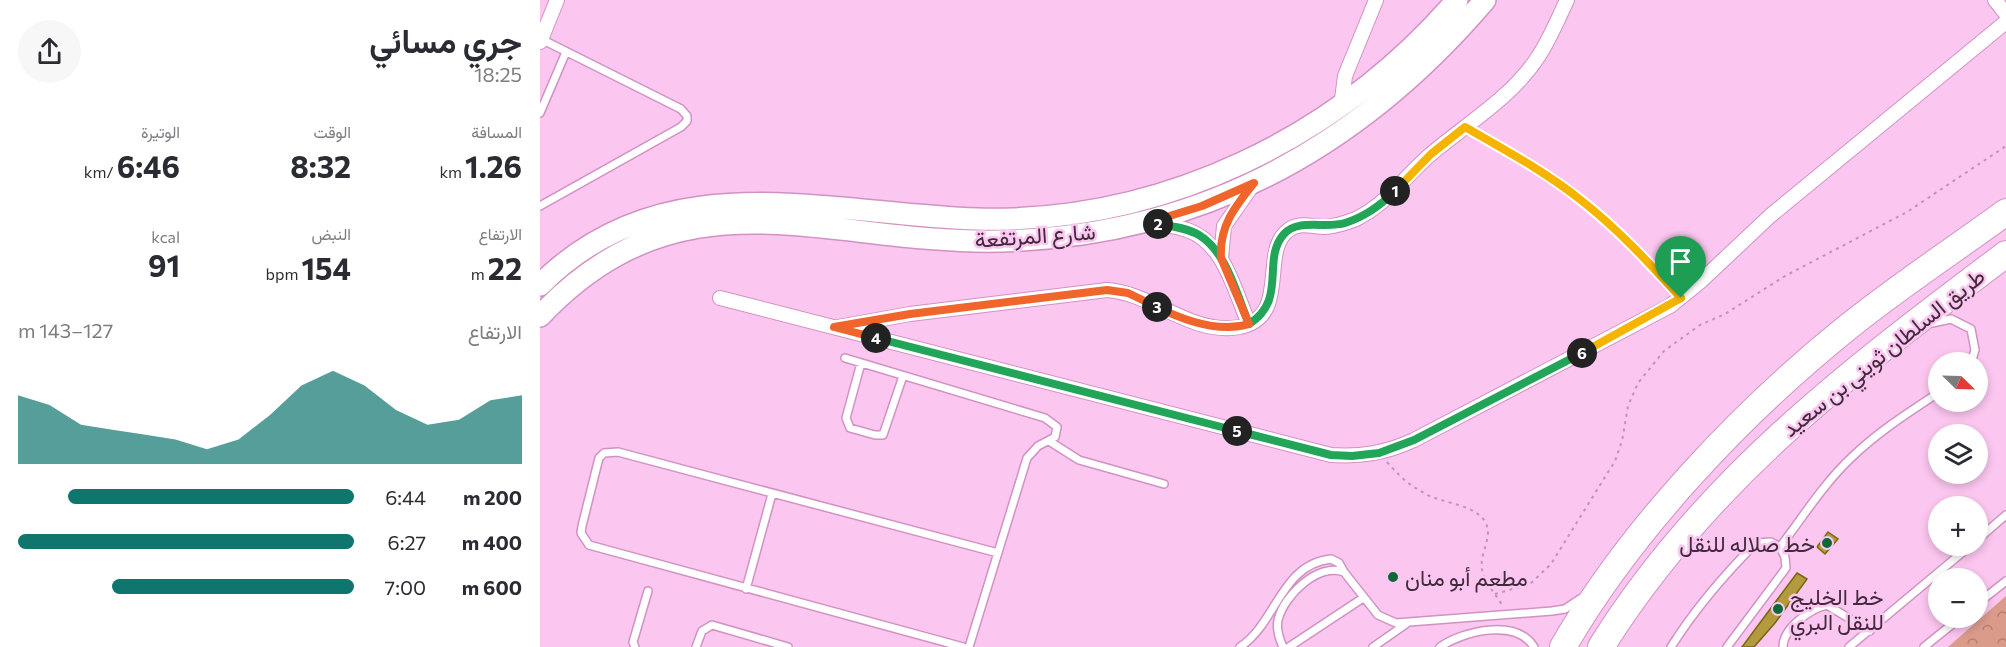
<!DOCTYPE html>
<html lang="ar">
<head>
<meta charset="utf-8">
<style>
	body { margin:0; font-family:Commissioner,Vazirmatn,sans-serif; background:#f7f7f7; color:#2b2b33; direction:rtl; height:100vh; display:flex; flex-direction:column; font-size:22px; white-space:nowrap }
	* { box-sizing:border-box; margin:0 }
	p { font-size:20px; color:#7c7c81 }
	.icon { flex:none; width:33px; height:33px; fill:none; stroke:currentColor; stroke-width:2; stroke-linecap:round; stroke-linejoin:round }
	.map { position:relative; flex:1; overflow:hidden; direction:ltr }
	.panel { display:flex; flex-direction:column; background:#fff; width:540px }
	.panel>* { flex:none }
	.needle { width:39px; rotate:113deg }
	.tools { position:absolute; left:1388px; top:352px; display:grid; gap:12px }
	.tools a { display:grid; place-items:center; width:60px; height:60px; border-radius:50%; background:#fff; box-shadow:0 3px 9px #0003; font-size:30px }
	.pin { position:absolute; display:grid; place-items:center; width:51px; height:51px; color:#fff; margin:-62px -26px; border-radius:50% 50% 50% 0; rotate:-45deg; box-shadow:0 0 6px #0007 }
	.pin .icon { rotate:45deg }
	.km { position:absolute; width:30px; height:30px; margin:-15px; border-radius:50%; background:#222; color:#fff; font-size:16px; line-height:30px; text-align:center }
	.round { display:grid; place-items:center; flex:none; width:63px; height:63px; border-radius:32px; background:#f7f7f7 }
	.summary { display:flex; align-items:center; justify-content:space-between; height:102px; padding:0 18px }
	h1 { font-size:33px; font-weight:700; line-height:45px }
	.figures { display:grid; grid-template-columns:repeat(3,1fr); gap:9px; height:102px; padding:6px 18px }
	.figures div { display:grid; align-content:center }
	.figures b { font-size:30px; font-weight:700 }
	.figures small { font-size:16px; font-weight:400 }
	.figures p { font-size:16px }
	.chart { height:168px; padding:12px 18px }
	.chart p { display:flex; justify-content:space-between }
	.chart svg { width:100%; height:108px; margin-top:6px; fill:#0f766e; opacity:.7 }
	ul { padding:0 18px; list-style:none; font-size:20px }
	li { display:grid; grid-template-columns:96px 72px 1fr; align-items:center; height:45px }
	li i { height:15px; border-radius:8px; background:#0f766e }
	main { display:flex; flex:1; min-height:0 }
	.map>svg:first-child { display:block }
</style>
</head>
<body>
<main>
<div class="map">
<svg width="1466" height="647" viewBox="0 0 1466 647">
	<defs>
		<pattern id="park-crowns" width="20" height="18" patternUnits="userSpaceOnUse" patternTransform="scale(1.5)"><rect width="20" height="18" fill="#da9b8b"/><path d="M2 6a3 3 0 1 1 6 0M12 15a3 3 0 1 1 6 0" fill="none" stroke="#b27e73"/></pattern>
	</defs>
	<rect width="100%" height="100%" fill="#fbc6ef"/>
	<path fill="url(#park-crowns)" d="M1466,596V647H1408Z"/>
	<path fill="#b29a3d" stroke="#796612" stroke-width="1.5" d="M1288,532L1298,539L1285,554L1277,547Z
		M1257,573L1267,579L1235,623L1214,647H1202Z"/>
	<g fill="none" stroke-linecap="round" stroke-linejoin="round">
		<g stroke="#d192c3" stroke-width="10">
			<path id="lane" d="M0,113L26,52
				M0,206L141,127L147,121V116L141,109L1,39
				M1392,323L1411,319L1431,329L1435,350L1431,363
				M305,358L505,418L517,427L515,437L498,446L487,458L429,647
				M321,363L306,418L310,428L335,435H343L363,376
				M509,441L539,460L624,484
				M1437,540L1466,515
				M1240,547C1263,517 1284,483 1312,457C1338,432 1369,412 1398,393
				M206,589L232,494
				M1437,604L1466,581
				M95,647L93,642L108,591
				M156,647L162,631L172,625L248,647
				M423,647L49,545L41,533L42,526L59,458L64,453L78,452L458,553
				M700,647C736,624 741,564 791,559L799,563L804,572
				M743,647C739,638 736,629 738,620C744,595 779,562 804,572L838,615L856,623L1012,611L1025,609L1040,599
				M749,647L823,598
				M833,647L866,624
				M900,647C923,631 976,618 994,647
				M1131,647C1155,609 1184,575 1216,543L1231,542L1240,547L1245,557L1246,568L1187,647
				M1243,647C1243,628 1270,609 1287,605L1330,631
				M1309,647L1430,546
				M1384,647L1420,618"/>
		</g>
		<g stroke="#d192c3" stroke-width="16">
			<path id="street" d="M1455,0L1466,14
				M0,42L17,0
				M801,107L805,76L836,0
				M611,222C623,225 636,226 647,230C684,242 695,292 709,324
				M681,258L684,226L712,186
				M180,298L791,455C821,457 846,453 874,440L1130,306L1161,281L1230,216L1466,22
				M298,327L370,314L567,290C612,293 652,336 700,327C752,316 718,249 750,229C761,222 773,227 785,227C796,226 806,223 816,219C848,203 865,176 891,154C928,123 972,97 998,57C1010,39 1018,19 1027,0"/>
		</g>
		<g stroke="#d192c3" stroke-width="24">
			<path id="primary" d="M0,285C123,161 286,214 437,219C622,224 798,138 917,0
				M0,316C144,164 285,245 461,241C659,236 818,149 945,0"/>
		</g>
		<g stroke="#d192c3" stroke-width="28">
			<path id="highway" d="M1023,647C1091,529 1202,412 1308,327C1359,286 1414,250 1466,212
				M1061,647C1165,480 1312,370 1466,254"/>
		</g>
		<path stroke="#c195b7" stroke-width="2" stroke-dasharray="3 4.5" stroke-linecap="butt" d="M938,134C1014,177 1073,224 1132,288
			M847,462C858,475 870,486 886,494C902,503 932,504 944,520C955,536 939,552 942,569C944,582 955,593 962,605
			M955,594L990,584L1011,564L1075,461L1082,441L1088,406L1098,383L1124,351L1160,325L1185,314L1245,276L1367,212L1466,146"/>
		<use href="#lane" stroke="#fff" stroke-width="7"/>
		<use href="#street" stroke="#fff" stroke-width="14"/>
		<use href="#primary" stroke="#fff" stroke-width="21"/>
		<use href="#highway" stroke="#fff" stroke-width="26"/>
	</g>
	<g fill="none" stroke-linecap="round" stroke-linejoin="round">
		<g stroke="#fff" stroke-width="12">
			<path id="split-1" d="M855,191L891,154L925,127C965,150 1006,172 1042,201C1079,230 1110,264 1141,298"/>
		</g>
		<g stroke="#fff" stroke-width="12">
			<path id="split-2" d="M618,224C631,226 647,228 659,235C687,252 697,296 709,324C748,300 721,259 744,234C758,218 786,229 805,223C824,217 841,205 855,191"/>
		</g>
		<g stroke="#fff" stroke-width="12">
			<path id="split-3" d="M617,307C643,320 679,333 709,324L681,258C679,226 695,207 714,183L662,206L610,222L618,224"/>
		</g>
		<g stroke="#fff" stroke-width="12">
			<path id="split-4" d="M336,338L294,327L370,314L567,290L588,293L617,307"/>
		</g>
		<g stroke="#fff" stroke-width="12">
			<path id="split-5" d="M336,338L697,431"/>
		</g>
		<g stroke="#fff" stroke-width="12">
			<path id="split-6" d="M697,431L791,455L812,456L839,453L874,440L1042,353"/>
		</g>
		<g stroke="#fff" stroke-width="12">
			<path id="split-7" d="M1042,353L1141,298"/>
		</g>
		<use href="#split-1" stroke="#f5b400" stroke-width="8"/>
		<use href="#split-2" stroke="#22a559" stroke-width="8"/>
		<use href="#split-3" stroke="#f0652b" stroke-width="8"/>
		<use href="#split-4" stroke="#f0652b" stroke-width="8"/>
		<use href="#split-5" stroke="#22a559" stroke-width="8"/>
		<use href="#split-6" stroke="#22a559" stroke-width="8"/>
		<use href="#split-7" stroke="#f5b400" stroke-width="8"/>
	</g>
	<g fill="#0c673a" stroke="#fbc6ef" stroke-width="2">
		<circle cx="1287" cy="543" r="6"/>
		<circle cx="853" cy="577" r="6"/>
		<circle cx="1238" cy="609" r="6"/>
	</g>
	<g text-anchor="middle" dominant-baseline="central" stroke-width="5" stroke-linejoin="round" paint-order="stroke">
		<g font-size="22" fill="#42293d" stroke="#fbc6ef">
			<text transform="translate(495 235) rotate(-4)">شارع المرتفعة</text>
			<text transform="translate(1343 352) rotate(-39)">طريق السلطان ثويني بن سعيد</text>
		</g>
		<g font-size="22" fill="#42293d" stroke="#fbc6ef" text-anchor="start">
			<text x="1275" y="543" text-anchor="end">خط صلاله للنقل</text>
			<text x="865" y="577">مطعم أبو منان</text>
			<text x="1250" y="596">خط الخليج<tspan x="1250" dy="25">للنقل البري</tspan></text>
		</g>
	</g>
</svg>
<div class="tools">
<a><svg class="needle" viewBox="-14 -14 28 28"><path d="M0-13l5 13h-10z" fill="#e53935"/><path d="M0 13l5-13h-10z" fill="#7c7c81"/></svg></a>
<a><svg class="icon" aria-label="layers" viewBox="0 0 24 24"><path d="M12 4l9 5-9 5-9-5zM3 14l9 5 9-5"/></svg></a>
<a>+</a>
<a>−</a>
</div>
<div class="pin" style="left:1141px;top:298px;background:#1e9e55"><svg class="icon" aria-label="arrive" viewBox="0 0 24 24"><path d="M6 21V4h12l-3 4 3 4H6"/></svg></div>
<b class="km" style="left:855px;top:191px">1</b>
<b class="km" style="left:618px;top:224px">2</b>
<b class="km" style="left:617px;top:307px">3</b>
<b class="km" style="left:336px;top:338px">4</b>
<b class="km" style="left:697px;top:431px">5</b>
<b class="km" style="left:1042px;top:353px">6</b>
</div>
<section class="panel">
<div class="summary"><div><h1>جري مسائي</h1><p>18:25</p></div><a class="round"><svg class="icon" aria-label="share" viewBox="0 0 24 24"><path d="M12 15V3M7 8l5-5 5 5M5 13v7h14v-7"/></svg></a></div>
<div class="figures">
<div><p>المسافة</p><b>1.26<small> km</small></b></div>
<div><p>الوقت</p><b>8:32</b></div>
<div><p>الوتيرة</p><b>6:46<small> /km</small></b></div>
</div>
<div class="figures">
<div><p>الارتفاع</p><b>22<small> m</small></b></div>
<div><p>النبض</p><b>154<small> bpm</small></b></div>
<div><p>kcal</p><b>91</b></div>
</div>
<div class="chart"><p><span>الارتفاع</span>127–143 m</p>
<svg viewBox="0 0 160 44" preserveAspectRatio="none"><path d="M0 44V16L10 20L20 28L30 30L40 32L50 34L60 38L70 34L80 24L90 12L100 6L110 12L120 22L130 28L140 26L150 18L160 16V44z"/></svg>
</div>
<ul>
<li><b>200 m</b>6:44<i style="width:85%"></i></li>
<li><b>400 m</b>6:27<i style="width:100%"></i></li>
<li><b>600 m</b>7:00<i style="width:72%"></i></li>
</ul>
</section>
</main>
</body>
</html>
